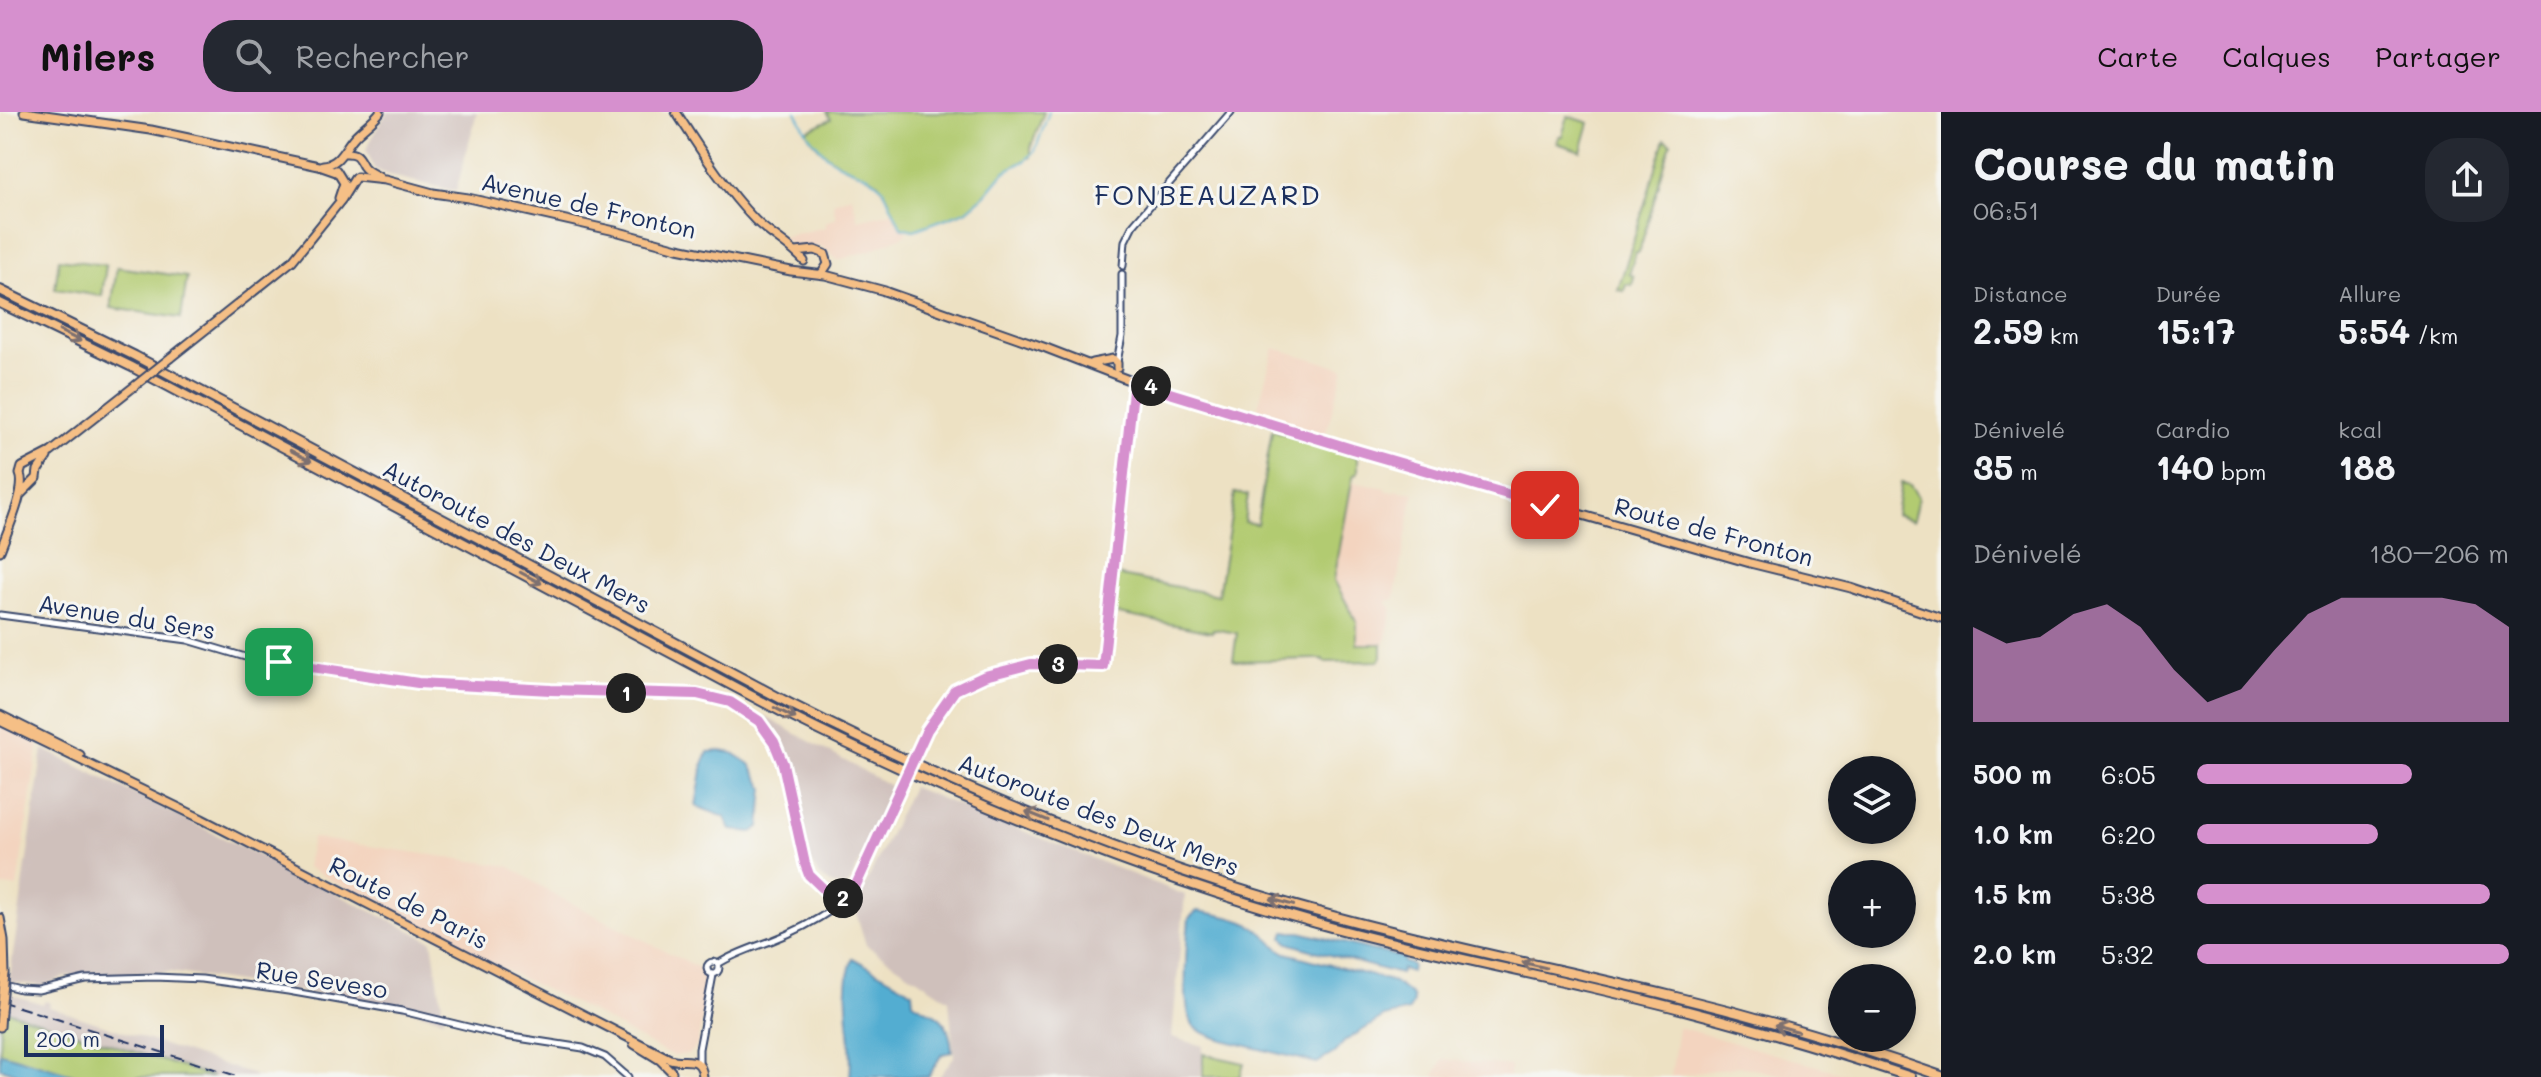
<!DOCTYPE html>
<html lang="fr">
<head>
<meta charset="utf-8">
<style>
	body { margin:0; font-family:Mali,sans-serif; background:#242831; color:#f1f3f6; height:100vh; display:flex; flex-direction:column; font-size:30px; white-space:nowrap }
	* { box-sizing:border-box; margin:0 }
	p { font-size:26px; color:#9ea1a6 }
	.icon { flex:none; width:44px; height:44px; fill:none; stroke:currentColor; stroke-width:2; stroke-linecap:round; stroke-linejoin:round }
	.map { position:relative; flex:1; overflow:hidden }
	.details { display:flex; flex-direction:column; background:#171b24; width:600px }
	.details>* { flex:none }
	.fabs { position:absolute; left:1828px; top:644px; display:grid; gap:16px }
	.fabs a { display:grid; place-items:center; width:88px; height:88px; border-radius:50%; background:#171b24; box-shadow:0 4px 12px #0003; font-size:40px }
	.scale { position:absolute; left:24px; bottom:20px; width:140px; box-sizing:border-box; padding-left:8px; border:4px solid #1b2f5e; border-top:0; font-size:22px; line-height:28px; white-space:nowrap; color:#1b2f5e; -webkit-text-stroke:6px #f6f6f2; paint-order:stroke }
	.pin { position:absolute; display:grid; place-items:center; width:68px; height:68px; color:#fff; margin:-34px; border-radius:16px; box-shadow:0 4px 12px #0006 }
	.km { position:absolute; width:40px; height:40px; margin:-20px; border-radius:50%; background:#222; color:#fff; font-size:22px; line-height:40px; text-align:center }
	.round { display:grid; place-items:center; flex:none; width:84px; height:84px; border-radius:32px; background:#242831 }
	.head { display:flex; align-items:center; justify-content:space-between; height:136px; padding:0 32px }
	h1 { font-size:44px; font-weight:700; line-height:60px }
	.metrics { display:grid; grid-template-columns:repeat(3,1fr); gap:12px; height:136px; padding:8px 32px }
	.metrics div { display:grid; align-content:center }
	.metrics b { font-size:34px; font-weight:700 }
	.metrics small { font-size:22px; font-weight:400 }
	.metrics p { font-size:22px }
	.chart { height:224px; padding:16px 32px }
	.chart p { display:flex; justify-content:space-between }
	.chart svg { width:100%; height:144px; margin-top:8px; fill:#d690ce; opacity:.7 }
	ul { padding:0 32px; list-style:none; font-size:26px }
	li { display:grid; grid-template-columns:128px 96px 1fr; align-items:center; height:60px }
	li i { height:20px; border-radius:10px; background:#d690ce }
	header { display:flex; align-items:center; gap:48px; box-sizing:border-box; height:112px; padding:0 40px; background:#d690ce; color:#111 }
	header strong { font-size:38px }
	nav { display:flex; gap:44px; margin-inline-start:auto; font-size:28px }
	.search { width:560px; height:72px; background:#242831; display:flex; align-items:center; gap:20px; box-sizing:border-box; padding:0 28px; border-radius:32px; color:#9ea1a6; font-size:30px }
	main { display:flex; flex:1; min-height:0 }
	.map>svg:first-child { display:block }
</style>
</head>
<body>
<header>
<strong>Milers</strong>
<div class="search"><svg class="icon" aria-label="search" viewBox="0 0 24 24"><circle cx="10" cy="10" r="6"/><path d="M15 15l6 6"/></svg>Rechercher</div>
<nav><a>Carte</a><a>Calques</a><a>Partager</a></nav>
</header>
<main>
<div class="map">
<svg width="1941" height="965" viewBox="0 0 1941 965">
	<rect width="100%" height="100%" fill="#f6f6f2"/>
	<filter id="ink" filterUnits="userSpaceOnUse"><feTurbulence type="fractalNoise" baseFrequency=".0125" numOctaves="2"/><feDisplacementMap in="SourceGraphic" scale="16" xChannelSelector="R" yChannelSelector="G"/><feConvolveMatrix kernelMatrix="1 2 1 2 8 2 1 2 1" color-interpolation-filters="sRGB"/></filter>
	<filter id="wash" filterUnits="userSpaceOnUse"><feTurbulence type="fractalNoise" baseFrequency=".006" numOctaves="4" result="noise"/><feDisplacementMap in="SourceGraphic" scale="32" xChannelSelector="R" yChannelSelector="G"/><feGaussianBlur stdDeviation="1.8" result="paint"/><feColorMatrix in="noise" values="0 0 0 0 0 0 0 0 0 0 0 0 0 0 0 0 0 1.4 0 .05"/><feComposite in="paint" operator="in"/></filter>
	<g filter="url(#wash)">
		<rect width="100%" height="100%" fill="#ede1c3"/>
		<path fill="#f3d4bf" d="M852,84L858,108L892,100L897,112L907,120L905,123L871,138L838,148L821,134L798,137L781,125L826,115V110L836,106L833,90Z
			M1274,236L1344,256L1325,324L1256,302Z
			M1352,370L1386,376V379L1394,380L1395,378L1414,381L1394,487L1386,490L1392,497L1385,531L1382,532H1357V510L1334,468Z
			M0,609L39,629L17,775L0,774Z
			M312,726L509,754L555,783L699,856L708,872L697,934L688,942L675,944L664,940L592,900L476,844L306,755Z
			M1678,915L1842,961L1855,965H1792L1739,954L1671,965Z
			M1443,947L1510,954L1509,965H1433Z"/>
		<path fill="#cfc0bb" d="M387,0H477L456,79L395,65L374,57L366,37Z
			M764,604L894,676L850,771L842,775L830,772L818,763L809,746L789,656Z
			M43,637L432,829L444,907L385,892L170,860L67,864L42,874L9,870Z
			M912,675L1185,783L1172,925L1203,934L1201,965H939L954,945L949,888L866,833L857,804L861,782Z
			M6,881L43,892L45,889L50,891L49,895L260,965H213L4,898Z"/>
		<path fill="#b2cb71" stroke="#667d68" stroke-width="2" d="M827,0H1044L1031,35V45L1004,60L985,83L966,99L914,118L901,115C892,100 890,82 877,70C869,63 858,60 848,56C830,48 816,36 806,19L831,7Z
			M1568,4L1589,11L1581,39L1557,31L1559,24H1562Z
			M1665,27L1671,31L1639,140H1636L1629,162L1634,164L1632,173L1626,172L1624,179L1618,178Z
			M59,147L106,153L102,184L55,177Z
			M117,155L187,165L181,206L111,196Z
			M1272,318L1358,345V360L1353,364L1334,468L1357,510V532H1382V545L1379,549L1324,550L1323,547H1315L1237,549L1233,548L1237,521L1213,517L1212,520L1113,501L1116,463L1218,483L1235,381L1248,383L1244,410L1257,412Z
			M1901,371L1910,373L1918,385L1913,409L1896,403Z
			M1,897L213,965H81L0,941Z
			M1203,942L1244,951L1240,965H1203Z"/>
		<path fill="#53add1" stroke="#376e98" stroke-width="2" d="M720,639L733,641L750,652L764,676L760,715L752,720L731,718L725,705L696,694L703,652L708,640Z
			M1197,799C1215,802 1239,806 1255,815C1267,822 1272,834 1286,841L1394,870L1412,884L1413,890L1409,899L1384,905L1345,929L1334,941L1317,951L1223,928C1214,925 1200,921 1194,914C1180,898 1187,828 1189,806Z
			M1285,820H1300L1404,846L1403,850L1412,853L1411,860L1402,857L1400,862L1304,836L1289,831L1283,826Z
			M853,846L905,875L912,880L913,890C942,907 949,905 952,940L942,942L928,965H850C855,926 838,884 853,846Z
			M0,941L5,942L81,965H29L0,956Z"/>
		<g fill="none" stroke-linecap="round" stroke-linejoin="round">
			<path stroke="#53add1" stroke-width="2" d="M796,0L809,24L826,43L837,51L868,64L883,76L901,115L914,118L966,99L985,83L1004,60L1025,49L1035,39L1049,0"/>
		</g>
	</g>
	<g filter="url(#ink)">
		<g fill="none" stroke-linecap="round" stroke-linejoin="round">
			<g stroke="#3a4a6d" stroke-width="9">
				<path id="minor" d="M1123,154L1125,129L1133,113L1231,0
					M1117,250L1122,224V162
					M0,503L188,528L252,547L418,571L551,578L697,582L719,586L749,601L759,609L774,630L783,652L805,752L809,763L834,787
					M920,633C940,592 953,573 998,560C1012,556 1027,551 1041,550C1062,550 1082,555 1103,554L1134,270
					M831 793a8 8 0 1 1 16 0a8 8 0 1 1-16 0Z
					M845,788L856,773L902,674
					M707 856a6 6 0 1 1 12 0a6 6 0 1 1-12 0Z
					M718,852C735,841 752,836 771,829C792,821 814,810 833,797
					M0,872L20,877L38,878L85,867L155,865L202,867L288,879L402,899L505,924L583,936L605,945L628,965
					M699,951V937L713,863"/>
			</g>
			<g stroke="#3a4a6d" stroke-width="11">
				<path id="major" d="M24,0L151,18L319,54L336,60
					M676,0C700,37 724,76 755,108C770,123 790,133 804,149
					M344,41C357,40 358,45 363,54C367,60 374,62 379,65
					M323,53C341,52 344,35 356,23C364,15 373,9 380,0
					M336,58L344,71L339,86
					M357,65L385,68L433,81L468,86L615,119L678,136L791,159L825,163L885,179
					M796,140L815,138L825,142L828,152L822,161
					M884,179L1049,237
					M1046,236L1134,270L1338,333L1750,451L1851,476L1941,506
					M170,246L292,149L342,87L355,66
					M1092,251L1113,247L1117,251V256
					M21,382L37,366L38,358L47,345
					M0,439C6,422 27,377 20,362L22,355L51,340L136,273
					M0,603L80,643
					M0,609L202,707L670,947C685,952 701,941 703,965
					M0,806L4,828L5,862
					M0,915L1,900
					M634,932L660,948L672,960"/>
			</g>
			<g stroke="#3a4a6d" stroke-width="12">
				<path id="highway" d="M0,178L135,244L789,591C959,677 1137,752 1322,801C1438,833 1555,856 1672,884C1763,906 1853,933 1941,964
					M0,191L130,254L784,601C955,686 1132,760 1316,811C1409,837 1504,855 1598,877C1703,901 1808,931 1911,965"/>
			</g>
			<use href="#minor" stroke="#fff" stroke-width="5"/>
			<use href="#major" stroke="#f5bf86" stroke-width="7"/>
			<use href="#highway" stroke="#f5bf86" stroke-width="8"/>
			<path stroke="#1b2f5e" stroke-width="2" stroke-dasharray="12 6" stroke-linecap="butt" d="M0,889L240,965"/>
			<g stroke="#3a4a6d" stroke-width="9" stroke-linecap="butt">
				<path id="minor-bridge" d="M902,674L920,633"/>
			</g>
			<g stroke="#3a4a6d" stroke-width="11" stroke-linecap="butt">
				<path id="major-bridge" d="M136,273L170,246
					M1,900L5,862"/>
			</g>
			<use href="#minor-bridge" stroke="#fff" stroke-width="5"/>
			<use href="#major-bridge" stroke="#f5bf86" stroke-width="7"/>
		</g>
		<defs><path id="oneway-shaft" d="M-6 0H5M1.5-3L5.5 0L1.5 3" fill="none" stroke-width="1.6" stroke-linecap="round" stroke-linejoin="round" transform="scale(2)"/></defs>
		<g stroke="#7d7070">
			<use href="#oneway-shaft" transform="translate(70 224) rotate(26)"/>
			<use href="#oneway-shaft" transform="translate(301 344) rotate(28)"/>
			<use href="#oneway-shaft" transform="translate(531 466) rotate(28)"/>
			<use href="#oneway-shaft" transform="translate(785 601) rotate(27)"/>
			<use href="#oneway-shaft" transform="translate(1037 704) rotate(-158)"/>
			<use href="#oneway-shaft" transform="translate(1282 790) rotate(-164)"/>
			<use href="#oneway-shaft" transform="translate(1534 853) rotate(-167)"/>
			<use href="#oneway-shaft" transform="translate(1786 916) rotate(-164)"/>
		</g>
	</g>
	<g fill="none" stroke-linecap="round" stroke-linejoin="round" filter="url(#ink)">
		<g stroke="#fff" stroke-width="16">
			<path id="route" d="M279,550L418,571L551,578L697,582L730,590L759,609L774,630L783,652L805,752L809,763L834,787L840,785L845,788L856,773L927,618L955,578L985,564L1031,552L1103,554L1134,270L1352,337L1545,393"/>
		</g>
		<use href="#route" stroke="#d690ce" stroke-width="10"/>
	</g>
	<g text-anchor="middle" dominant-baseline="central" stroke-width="6" stroke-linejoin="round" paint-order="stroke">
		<g font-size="24" fill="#1b2f5e" stroke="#f6f6f2">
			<text transform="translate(589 93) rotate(13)">Avenue de Fronton</text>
			<text transform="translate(1714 419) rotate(15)">Route de Fronton</text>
			<text transform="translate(517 424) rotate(28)">Autoroute des Deux Mers</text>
			<text transform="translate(127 504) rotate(9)">Avenue du Sers</text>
			<text transform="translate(1099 702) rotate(21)">Autoroute des Deux Mers</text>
			<text transform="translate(409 790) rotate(27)">Route de Paris</text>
			<text transform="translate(322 867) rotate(9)">Rue Seveso</text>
		</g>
		<g font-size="28" letter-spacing="2" fill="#1b2f5e" stroke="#f6f6f2">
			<text x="1208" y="82">FONBEAUZARD</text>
		</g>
	</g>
</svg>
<div class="fabs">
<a><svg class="icon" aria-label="layers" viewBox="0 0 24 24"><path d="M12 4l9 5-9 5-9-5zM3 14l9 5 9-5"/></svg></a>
<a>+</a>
<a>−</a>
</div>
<div class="scale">200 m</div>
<div class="pin" style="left:279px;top:550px;background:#1e9e55"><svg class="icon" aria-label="arrive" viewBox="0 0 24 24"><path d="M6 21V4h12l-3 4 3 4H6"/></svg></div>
<div class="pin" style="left:1545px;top:393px;background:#d93025"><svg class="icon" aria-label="check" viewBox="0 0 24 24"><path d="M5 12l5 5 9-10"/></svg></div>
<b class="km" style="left:626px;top:581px">1</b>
<b class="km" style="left:843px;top:786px">2</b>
<b class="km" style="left:1058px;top:552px">3</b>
<b class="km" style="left:1151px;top:274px">4</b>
</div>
<section class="details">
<div class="head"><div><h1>Course du matin</h1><p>06:51</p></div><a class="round"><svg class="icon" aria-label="share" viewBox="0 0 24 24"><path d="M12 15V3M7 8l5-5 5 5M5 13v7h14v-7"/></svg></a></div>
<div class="metrics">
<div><p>Distance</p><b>2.59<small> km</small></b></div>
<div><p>Durée</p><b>15:17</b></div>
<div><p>Allure</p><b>5:54<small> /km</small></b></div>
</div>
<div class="metrics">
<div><p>Dénivelé</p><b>35<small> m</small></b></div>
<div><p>Cardio</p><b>140<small> bpm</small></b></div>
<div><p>kcal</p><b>188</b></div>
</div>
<div class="chart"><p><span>Dénivelé</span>180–206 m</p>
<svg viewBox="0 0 160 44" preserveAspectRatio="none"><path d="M0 44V15L10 20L20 18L30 11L40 8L50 15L60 28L70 38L80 34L90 22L100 11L110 6L120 6L130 6L140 6L150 8L160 15V44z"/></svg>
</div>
<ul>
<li><b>500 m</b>6:05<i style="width:69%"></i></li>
<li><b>1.0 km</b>6:20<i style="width:58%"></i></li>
<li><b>1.5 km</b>5:38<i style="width:94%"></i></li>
<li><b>2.0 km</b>5:32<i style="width:100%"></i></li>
</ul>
</section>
</main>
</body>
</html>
